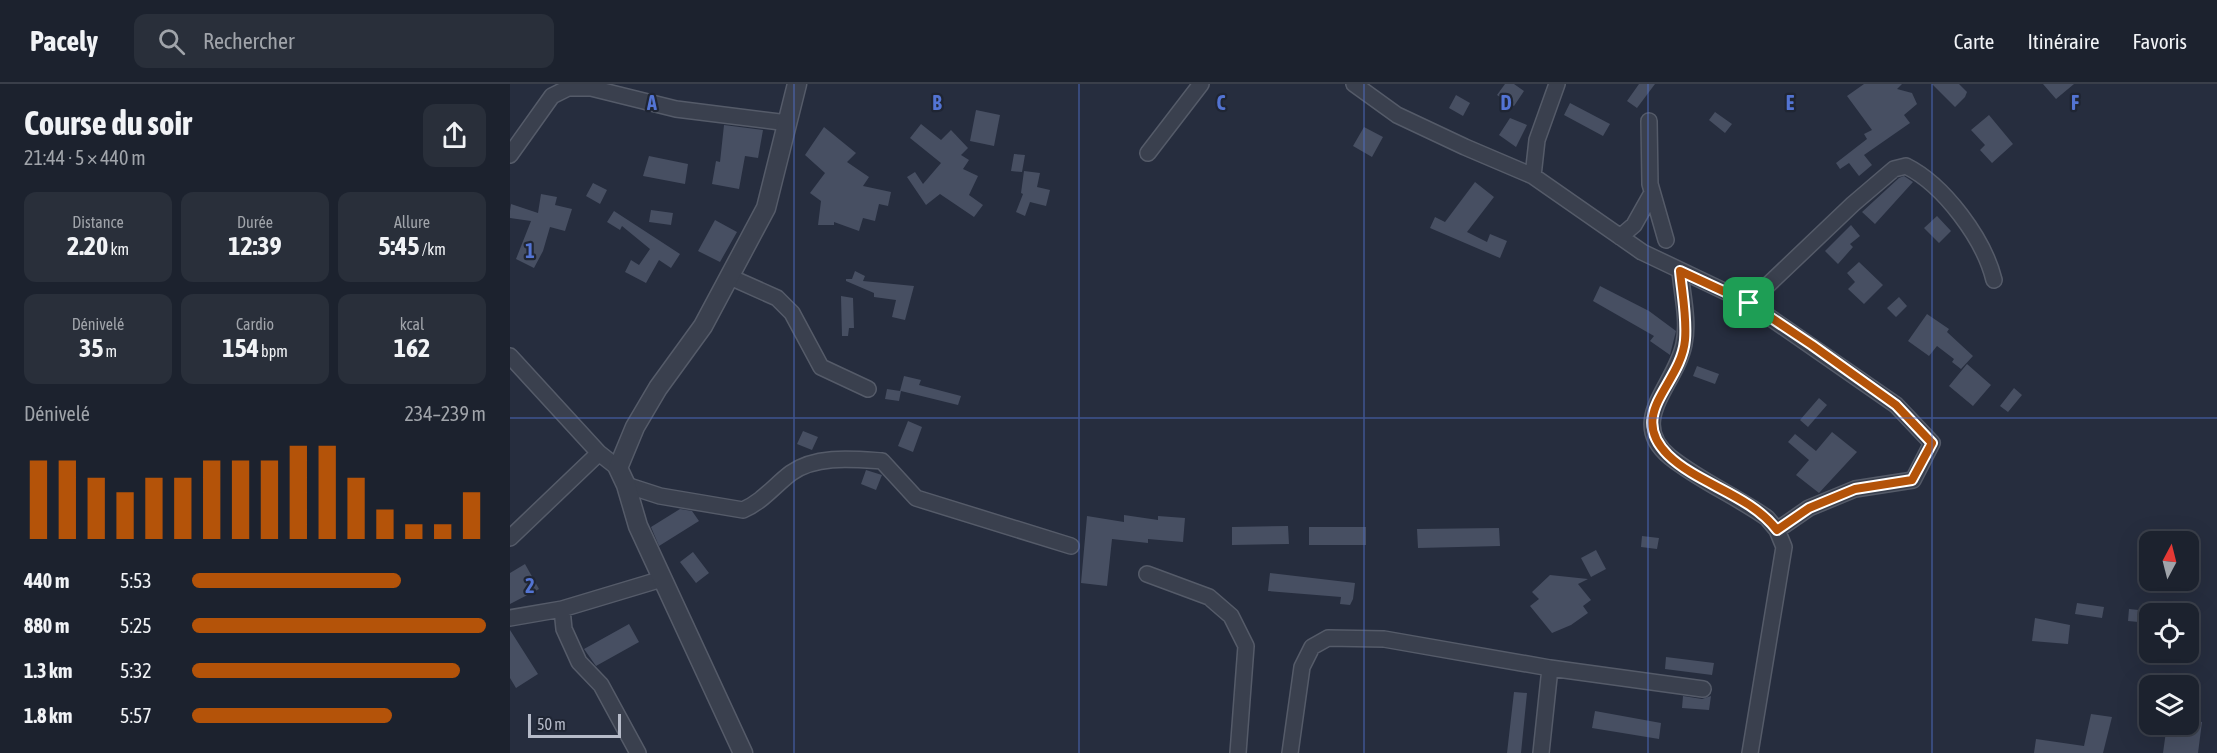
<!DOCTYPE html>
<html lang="fr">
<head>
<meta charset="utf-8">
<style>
	body { margin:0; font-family:"Asap Condensed",sans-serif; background:#292f3a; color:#f1f3f6; height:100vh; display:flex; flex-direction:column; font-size:22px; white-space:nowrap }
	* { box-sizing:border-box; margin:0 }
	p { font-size:20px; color:#a0a4aa }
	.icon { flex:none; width:33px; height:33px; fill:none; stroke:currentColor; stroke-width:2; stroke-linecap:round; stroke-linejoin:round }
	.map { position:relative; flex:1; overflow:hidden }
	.sheet { display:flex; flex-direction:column; background:#1c222e; width:510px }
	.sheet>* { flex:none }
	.needle { width:39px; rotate:7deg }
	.buttons { position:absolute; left:1629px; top:447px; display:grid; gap:12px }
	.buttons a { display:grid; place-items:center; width:60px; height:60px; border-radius:12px; background:#1c222e; box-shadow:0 6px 24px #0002,0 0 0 2px #3a3f4a; font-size:30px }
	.scale { position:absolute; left:18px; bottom:15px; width:93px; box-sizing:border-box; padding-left:6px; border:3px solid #b6bbc9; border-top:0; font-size:16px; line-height:21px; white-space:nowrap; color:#b6bbc9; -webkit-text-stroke:4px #1f2533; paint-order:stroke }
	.pin { position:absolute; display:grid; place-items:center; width:51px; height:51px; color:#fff; margin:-26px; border-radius:12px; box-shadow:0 3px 9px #0006 }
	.round { display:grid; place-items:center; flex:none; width:63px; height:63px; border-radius:12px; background:#292f3a }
	.head { display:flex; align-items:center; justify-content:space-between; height:102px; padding:0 24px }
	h1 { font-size:33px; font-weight:700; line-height:45px }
	.metrics { display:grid; grid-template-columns:repeat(3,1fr); gap:9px; height:102px; padding:6px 24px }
	.metrics div { display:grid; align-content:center; border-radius:12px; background:#292f3a; text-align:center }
	.metrics b { font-size:26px; font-weight:700 }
	.metrics small { font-size:16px; font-weight:400 }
	.metrics p { font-size:16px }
	.chart { height:168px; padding:12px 24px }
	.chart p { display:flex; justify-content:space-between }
	.chart svg { width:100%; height:108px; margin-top:6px; stroke:#b45309; stroke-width:6 }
	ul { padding:0 24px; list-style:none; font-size:20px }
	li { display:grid; grid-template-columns:96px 72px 1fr; align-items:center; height:45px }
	li i { height:15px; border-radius:8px; background:#b45309 }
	header { display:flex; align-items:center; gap:36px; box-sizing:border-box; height:84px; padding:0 30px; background:#1c222e; border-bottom:2px solid #3a3f4a }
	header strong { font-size:28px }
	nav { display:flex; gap:33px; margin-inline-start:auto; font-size:21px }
	.search { width:420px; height:54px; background:#292f3a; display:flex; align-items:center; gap:15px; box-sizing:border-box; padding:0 21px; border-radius:12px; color:#a0a4aa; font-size:22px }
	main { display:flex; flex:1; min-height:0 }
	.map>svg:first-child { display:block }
</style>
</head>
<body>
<header>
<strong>Pacely</strong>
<div class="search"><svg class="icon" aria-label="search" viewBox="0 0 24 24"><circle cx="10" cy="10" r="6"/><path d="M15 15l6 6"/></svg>Rechercher</div>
<nav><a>Carte</a><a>Itinéraire</a><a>Favoris</a></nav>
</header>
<main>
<section class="sheet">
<div class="head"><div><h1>Course du soir</h1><p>21:44 · 5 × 440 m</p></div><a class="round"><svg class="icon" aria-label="share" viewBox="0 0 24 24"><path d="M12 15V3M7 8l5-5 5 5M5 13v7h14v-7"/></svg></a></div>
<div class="metrics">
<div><p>Distance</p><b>2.20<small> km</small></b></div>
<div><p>Durée</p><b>12:39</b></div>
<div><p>Allure</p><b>5:45<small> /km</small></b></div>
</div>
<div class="metrics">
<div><p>Dénivelé</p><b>35<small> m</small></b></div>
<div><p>Cardio</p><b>154<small> bpm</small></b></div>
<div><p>kcal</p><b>162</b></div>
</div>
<div class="chart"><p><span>Dénivelé</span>234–239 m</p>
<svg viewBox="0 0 160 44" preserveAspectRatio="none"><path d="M5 44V12M15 44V12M25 44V19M35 44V25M45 44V19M55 44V19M65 44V12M75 44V12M85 44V12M95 44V6M105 44V6M115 44V19M125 44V32M135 44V38M145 44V38M155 44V25"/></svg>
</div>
<ul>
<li><b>440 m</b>5:53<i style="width:71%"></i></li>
<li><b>880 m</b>5:25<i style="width:100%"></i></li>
<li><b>1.3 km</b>5:32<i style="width:91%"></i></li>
<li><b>1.8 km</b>5:57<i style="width:68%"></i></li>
</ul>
</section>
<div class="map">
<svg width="1707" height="669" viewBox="0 0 1707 669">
	<rect width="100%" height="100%" fill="#262d3e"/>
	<path fill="#474f62" d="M995,0H1004L1014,7L1004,22L987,11Z
		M1129,0H1145L1127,24L1117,17Z
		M1354,0H1392L1387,5L1402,9L1407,20L1394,31L1400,39L1354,71L1362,81L1349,92L1339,79L1330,85L1326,79L1357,55L1354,50L1362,46L1337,12Z
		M1422,0H1449L1457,8L1455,13L1445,23Z
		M1533,0H1564L1546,15Z
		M946,11L960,19L953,32L939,24Z
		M1060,19L1100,40L1093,52L1054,31Z
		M466,26L490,31L484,62L460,57Z
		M1205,28L1222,40L1215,49L1199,36Z
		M1479,31L1503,60L1482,79L1470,66L1475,61L1461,46Z
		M1000,34L1017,41L1006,63L989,51Z
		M411,40L431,56L441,46L458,64L451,71L459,76L453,85L468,92L459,111L473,121L464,133L430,110L416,121L397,93L405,88L413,100L431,79L400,54Z
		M214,41L253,46L248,74L235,72L229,105L202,100L206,77L210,78Z
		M314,43L346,69L337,78L359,93L353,102L381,108L378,122L369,120L365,137L353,134L349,147L324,138V141H308L311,117L300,109L315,89L295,71Z
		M854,43L873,53L862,73L843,62Z
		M504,70L515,71L512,88L501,87Z
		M139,72L178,80L175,100L133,92Z
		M514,87L530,89L527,103L540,106L536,122L520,118L515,132L506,128L513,110L511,109Z
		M1394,92L1403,98L1365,140L1352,128L1389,94Z
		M965,98L984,113L957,148L977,158L980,150L997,157L990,174L920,144L925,133L935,138Z
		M83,99L97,106L90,120L76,112Z
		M31,110L47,113L45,121L62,125L55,147L40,143L33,167L24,184L6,175L21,137L0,134V127L1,120L28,129Z
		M141,126L163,129L161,141L139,138Z
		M104,127L170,170L161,184L149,176L136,199L115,188L121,176L129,181L140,165L112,142L110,146L97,138Z
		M1427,132L1441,147L1429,159L1414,144Z
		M205,136L227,148L210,178L188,167Z
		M1341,141L1350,152L1340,160L1343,163L1328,180L1315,167Z
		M1349,178L1373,201L1354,220L1338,205L1345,198L1337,189Z
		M345,187L355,192L353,197L404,202L395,236L382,233L386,216L364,213V209L336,197V195H342Z
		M1090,202L1139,227L1166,247L1160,271L1140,257L1144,252L1083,217Z
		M331,212L343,214L344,244H339L338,252H332Z
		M1389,213L1397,222L1386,233L1377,224Z
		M1417,230L1439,245L1437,248L1463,272L1451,285L1442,278L1444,275L1427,262L1419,272L1398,257Z
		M1457,280L1481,301L1463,322L1439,302Z
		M1187,282L1209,290L1205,300L1183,292Z
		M394,292L411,296L409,301L451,312L448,321L391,307L389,317L375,315L377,305L390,307Z
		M1504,304L1512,311L1498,328L1490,322Z
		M1309,314L1317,321L1298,343L1290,336Z
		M398,337L412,343L403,368L388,362Z
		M293,347L308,353L302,366L287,360Z
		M1322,348L1347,368L1309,409L1286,391L1299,376L1278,358L1285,350L1306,367Z
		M356,386L372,391L366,406L351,400Z
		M170,425L182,427L189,437L149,462L141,443Z
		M614,431L648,436V432L675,434L673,458L638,455V459L602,455L597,502L571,499L577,432L614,438Z
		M778,442L779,460L722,461V443Z
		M799,443H856V461H799Z
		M989,444L990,462L908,464L907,445Z
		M1132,452L1149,454L1147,465L1131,463Z
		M1086,466L1096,485L1081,493L1071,474Z
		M183,468L199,489L186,499L170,478Z
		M15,480L29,505L0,520V489Z
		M760,489L845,499L843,515L840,521L830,520L831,513L758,507Z
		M1040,491L1078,495L1068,500L1081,516L1073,522L1078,529L1061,541L1042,549L1020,522L1029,515L1022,508Z
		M1567,519L1594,523L1592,534L1565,530Z
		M1619,525L1639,527V539L1618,537Z
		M1525,534L1560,541L1558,560L1522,557Z
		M119,540L129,558L86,582L74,565Z
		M0,546L28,590L6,604L0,594Z
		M1156,573L1204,579L1202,591L1155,585Z
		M1004,608L1017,609L1011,669H997Z
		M1173,612L1192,615L1201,612L1199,626L1172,624Z
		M1085,627L1151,639L1149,655L1082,644Z
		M1581,630L1602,633L1593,669H1524L1526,655L1574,662Z
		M1678,636L1692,638L1688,669H1653L1657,640H1678Z"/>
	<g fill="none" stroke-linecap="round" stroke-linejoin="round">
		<g stroke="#555b69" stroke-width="18">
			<path id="minor" d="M844,0L887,31L955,63L1023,92L1132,168L1239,219L1386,321L1422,359L1403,396L1345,405L1299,424L1267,446
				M1139,37L1140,100L1156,156
				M638,69L691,0
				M0,71L42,12L58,4H81L166,25L278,39
				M1023,92L1027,56L1047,0
				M1110,153L1124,141L1142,109
				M1170,187C1172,210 1179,237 1174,260C1166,301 1116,337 1160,373C1190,397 1226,412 1257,434L1267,446L1274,463L1240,669
				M220,193L267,214L282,229L311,283L358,305
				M1239,219L1343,120L1384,85L1396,82C1434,101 1474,155 1484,196
				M0,272L89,369L108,384
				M116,401L150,412L233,426C252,418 265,401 281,389C306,371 343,375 372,377L406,414L561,462
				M0,454L89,369
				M637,490L699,513L721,532L736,562L728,669
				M52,525L54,545L69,578L91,601L128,669
				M0,534L52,525L152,495
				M780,669L792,583L802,563L818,554L874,555L1040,584
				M1031,669L1040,584L1193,605"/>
		</g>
		<g stroke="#555b69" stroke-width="21">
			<path id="tertiary" d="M233,669L128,442L116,401L108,384L125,343L148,304L193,242L256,124L287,0"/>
		</g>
		<use href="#minor" stroke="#3a404e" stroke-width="15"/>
		<use href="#tertiary" stroke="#3a404e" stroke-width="18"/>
	</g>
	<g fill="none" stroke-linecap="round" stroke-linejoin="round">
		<g stroke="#fff" stroke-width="12">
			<path id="route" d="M1170,187L1239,219L1302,261L1386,321L1422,359L1402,396L1345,405L1299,424L1267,446C1239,410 1189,401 1158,371C1116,329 1171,301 1175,256C1177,233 1172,209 1170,187Z"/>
		</g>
		<use href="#route" stroke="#b45309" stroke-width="8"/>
	</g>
	<path fill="none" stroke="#5374d3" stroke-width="1.5" stroke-opacity="0.55" d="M284,0V669M569,0V669M854,0V669M1138,0V669M1422,0V669M0,334H1707"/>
	<g font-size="20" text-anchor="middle" font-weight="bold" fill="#5374d3" stroke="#1f2533" stroke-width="4.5" stroke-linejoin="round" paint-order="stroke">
		<text x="142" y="26">A</text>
		<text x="427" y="26">B</text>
		<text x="711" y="26">C</text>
		<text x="996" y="26">D</text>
		<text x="1280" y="26">E</text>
		<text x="1565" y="26">F</text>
		<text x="20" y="174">1</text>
		<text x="20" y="509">2</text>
	</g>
</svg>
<div class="buttons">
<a><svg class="needle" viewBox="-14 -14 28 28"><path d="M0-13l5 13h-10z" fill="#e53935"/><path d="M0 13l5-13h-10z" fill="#a0a4aa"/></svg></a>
<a><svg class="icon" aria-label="locate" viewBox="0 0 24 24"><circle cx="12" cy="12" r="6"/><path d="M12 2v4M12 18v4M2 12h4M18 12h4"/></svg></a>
<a><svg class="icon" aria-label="layers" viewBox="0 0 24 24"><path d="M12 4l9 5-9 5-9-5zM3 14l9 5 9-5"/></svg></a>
</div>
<div class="scale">50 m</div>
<div class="pin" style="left:1239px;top:219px;background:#1e9e55"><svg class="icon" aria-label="arrive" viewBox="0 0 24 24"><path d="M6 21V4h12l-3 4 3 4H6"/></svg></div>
</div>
</main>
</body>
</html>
